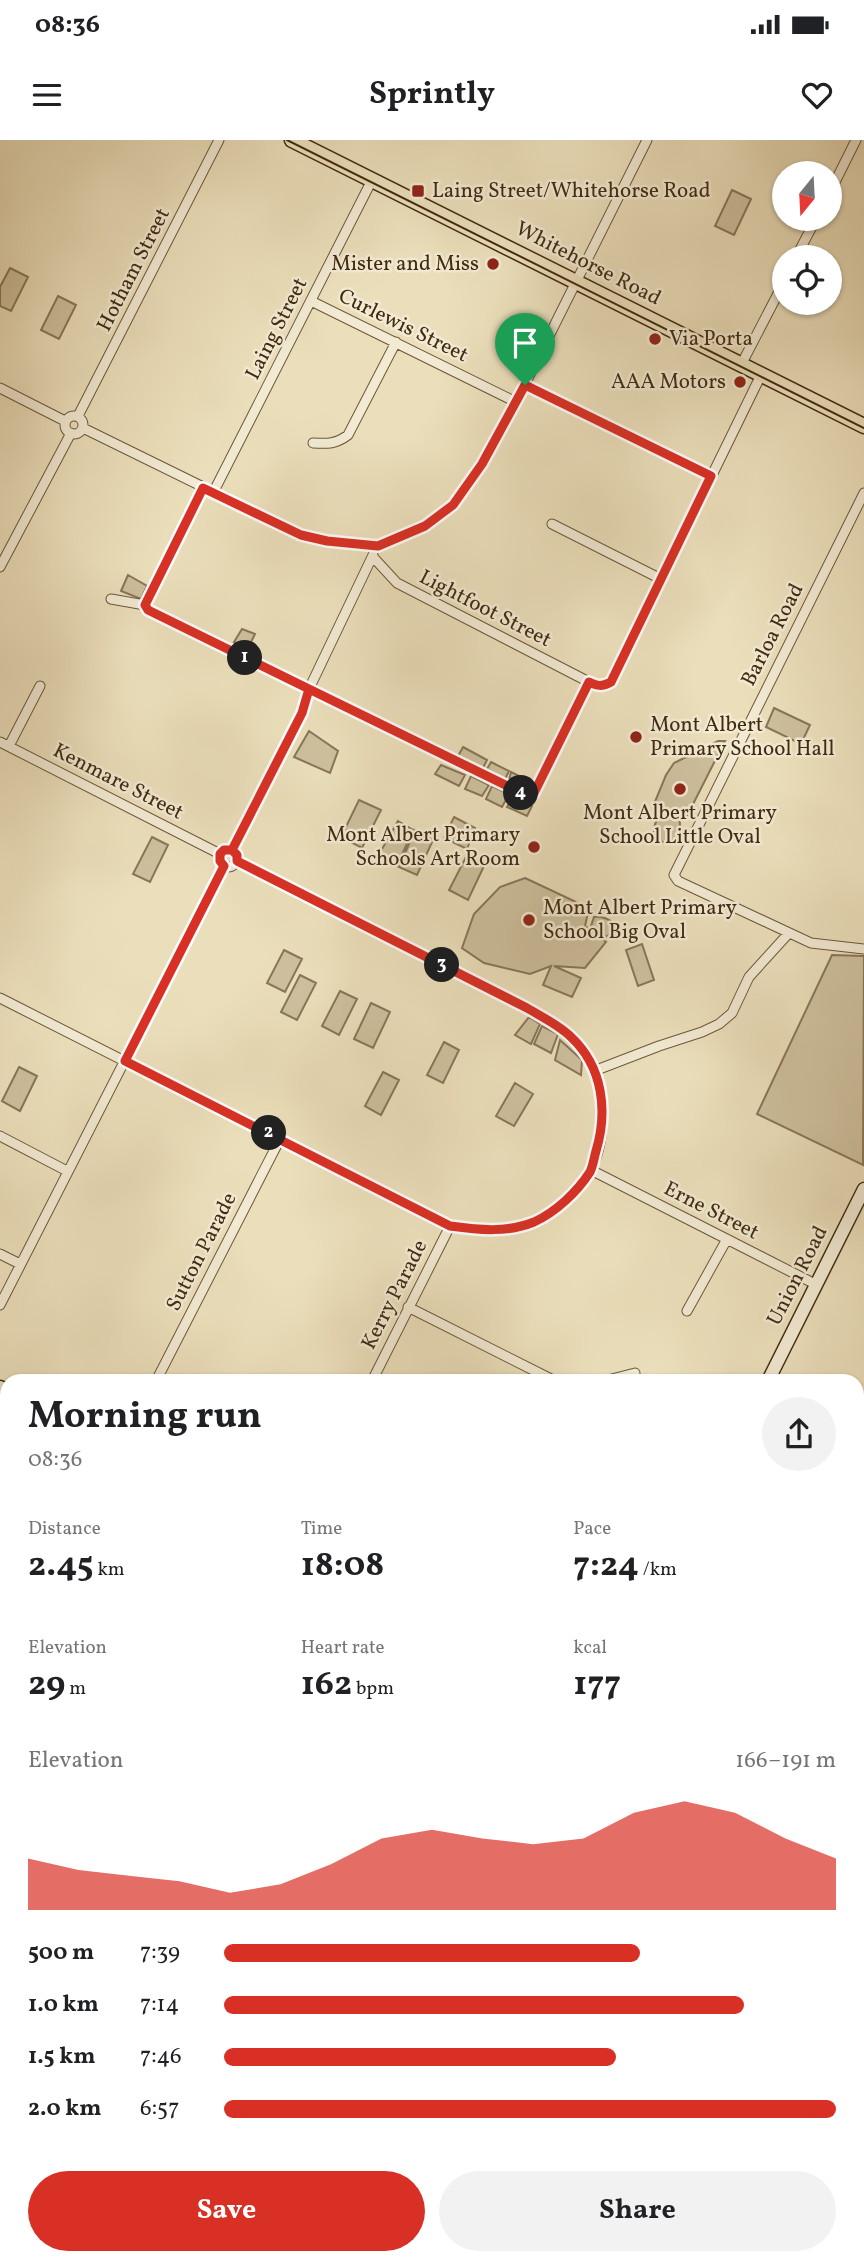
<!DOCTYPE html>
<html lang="en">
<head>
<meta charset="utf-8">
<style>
	body { margin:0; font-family:Vollkorn,serif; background:#f2f2f2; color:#202124; height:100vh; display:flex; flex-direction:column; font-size:26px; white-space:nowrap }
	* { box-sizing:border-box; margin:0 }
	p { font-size:23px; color:#757577 }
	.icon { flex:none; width:38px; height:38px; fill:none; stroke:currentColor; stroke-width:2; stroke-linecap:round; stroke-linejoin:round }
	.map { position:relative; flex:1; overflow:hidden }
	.panel { position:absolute; left:0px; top:1234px; width:864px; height:891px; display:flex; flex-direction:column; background:#fff; border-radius:21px 21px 0 0; box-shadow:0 2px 5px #0004 }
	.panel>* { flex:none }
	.needle { width:46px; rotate:198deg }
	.buttons { position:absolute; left:772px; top:21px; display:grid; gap:14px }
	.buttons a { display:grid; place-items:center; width:70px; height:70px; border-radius:50%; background:#fff; box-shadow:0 2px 5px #0004; font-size:35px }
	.pin { position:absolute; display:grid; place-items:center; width:60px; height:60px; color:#fff; margin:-72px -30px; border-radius:50% 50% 50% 0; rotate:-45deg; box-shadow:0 0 7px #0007 }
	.pin .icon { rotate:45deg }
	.km { position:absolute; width:35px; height:35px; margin:-18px; border-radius:50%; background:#222; color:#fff; font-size:19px; line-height:35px; text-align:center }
	.round { display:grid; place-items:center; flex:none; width:74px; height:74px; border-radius:37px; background:#f2f2f2 }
	.headline { display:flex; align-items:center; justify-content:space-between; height:119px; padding:0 28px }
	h1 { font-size:38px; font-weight:700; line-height:52px }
	.figures { display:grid; grid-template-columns:repeat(3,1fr); gap:10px; height:119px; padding:7px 28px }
	.figures div { display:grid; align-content:center }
	.figures b { font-size:35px; font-weight:700 }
	.figures small { font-size:19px; font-weight:400 }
	.figures p { font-size:19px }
	.chart { height:196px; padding:14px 28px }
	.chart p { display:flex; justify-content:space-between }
	.chart svg { width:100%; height:126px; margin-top:7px; fill:#d93025; opacity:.7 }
	.action { display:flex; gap:14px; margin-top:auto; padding:14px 28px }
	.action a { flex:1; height:80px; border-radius:42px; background:#d93025; color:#fff; font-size:28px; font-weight:700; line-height:80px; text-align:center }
	.action a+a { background:#f2f2f2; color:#202124 }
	ul { padding:0 28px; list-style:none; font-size:23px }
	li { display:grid; grid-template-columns:112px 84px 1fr; align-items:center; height:52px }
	li i { height:18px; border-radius:9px; background:#d93025 }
	.status { display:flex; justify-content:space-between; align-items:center; height:49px; padding:0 35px; background:#fff; direction:ltr }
	.status svg { height:19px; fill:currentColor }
	header { display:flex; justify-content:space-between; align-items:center; height:91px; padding:0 28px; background:#fff; font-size:32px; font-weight:700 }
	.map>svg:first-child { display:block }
</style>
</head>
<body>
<div class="status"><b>08:36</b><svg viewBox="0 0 49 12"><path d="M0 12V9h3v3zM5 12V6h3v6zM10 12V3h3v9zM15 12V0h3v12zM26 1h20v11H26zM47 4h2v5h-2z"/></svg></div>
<header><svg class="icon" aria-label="menu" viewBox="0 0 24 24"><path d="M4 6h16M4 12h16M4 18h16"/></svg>Sprintly<svg class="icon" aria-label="heart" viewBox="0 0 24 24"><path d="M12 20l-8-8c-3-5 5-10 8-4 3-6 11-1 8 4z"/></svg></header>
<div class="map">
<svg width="864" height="2124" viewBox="0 0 864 2124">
	<rect width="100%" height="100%" fill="#ebdfbb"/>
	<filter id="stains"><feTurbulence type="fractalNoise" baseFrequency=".00286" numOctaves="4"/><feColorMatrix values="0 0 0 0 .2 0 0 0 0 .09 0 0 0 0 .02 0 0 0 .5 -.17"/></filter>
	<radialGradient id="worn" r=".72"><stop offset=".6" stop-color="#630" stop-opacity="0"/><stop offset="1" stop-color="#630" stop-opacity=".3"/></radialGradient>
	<path fill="#cec09e" stroke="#887658" stroke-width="2" d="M732,50L751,59L734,95L715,86Z
		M10,128L28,137L11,171L0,166V147Z
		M58,156L76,165L59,199L41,190Z
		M128,435L147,446L141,459L121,451Z
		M242,489L255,494L248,508L234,502Z
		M774,568L810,585L801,604L766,587Z
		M309,591L338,611L330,633L294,617Z
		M718,601H725L685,680L679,678C682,690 678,696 669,704L654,699C653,685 655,679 667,671L654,664L666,635L674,623Z
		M463,607L487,620L483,628L458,616Z
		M491,622L509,631L505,639L487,629Z
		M441,625L465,635L459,646L435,634Z
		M511,632L531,642L527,651L509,640Z
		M471,636L489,645L482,656L465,649Z
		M492,646L509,654L502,667L486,659Z
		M513,656L532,666L527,676L507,667Z
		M359,660L381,670L362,708L341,697Z
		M454,677L475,688L467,709L444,698Z
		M398,681L413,690L397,726L378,716Z
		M415,690L433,700L417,735L399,727Z
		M152,697L168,705L150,742L133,734Z
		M467,715L485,724L468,760L449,750Z
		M525,738L589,768L585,786L593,792L591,786L594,777C602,776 611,779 615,786L611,795L604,797L594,793L606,802L585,828L554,826L581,838L572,857L543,845L551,826L530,834L484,823L462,808L474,774L500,747Z
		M642,804L654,840L638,846L626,810Z
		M284,810L302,819L285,852L267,843Z
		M832,815L864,816L863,1025L757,974Z
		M300,835L316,843L297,880L281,872Z
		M340,851L357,859L339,895L322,886Z
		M371,863L390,872L373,908L354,899Z
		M529,877L540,884L531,904L515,895Z
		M542,886L558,894L551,913L534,904Z
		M560,900L582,920L581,935L555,920Z
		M444,902L459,910L443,943L427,935Z
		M19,927L37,936L20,971L2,961Z
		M383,932L399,940L381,975L365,966Z
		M515,943L533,954L514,986L496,976Z
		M5,1355L7,1356V1422L0,1419V1366Z
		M858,1826C863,1844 864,1858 858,1875Z"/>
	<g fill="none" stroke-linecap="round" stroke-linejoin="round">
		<g stroke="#6c583c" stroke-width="11">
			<path id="street" d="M830,52L856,0
				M796,117L816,79
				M311,161L516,262
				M741,225L784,142
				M525,245L711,336
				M0,248L65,281
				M65 285a9 9 0 1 1 18 0a9 9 0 1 1-18 0Z
				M78,276L219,0
				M83,288L301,395L327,402L378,406L425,386L453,365L471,341L516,262L647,0
				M313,303C328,304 336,304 348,295L396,202
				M213,353L372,40
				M864,353L674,735L678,741L811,803L864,809
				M552,384L661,439
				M373,417L397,443L589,542C597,546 602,547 611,542L761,235
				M0,427L71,293
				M111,459L145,465L148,470L530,657L533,653L589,542
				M145,465L203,348
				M0,602L220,714
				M9,606L40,546
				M219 718a9 9 0 1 1 18 0a9 9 0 1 1-18 0Z
				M232,710L302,573L309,549L373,415
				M0,858L450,1086C479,1090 507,1093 534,1082C556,1072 577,1052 589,1032C606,1006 607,949 591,923C575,897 552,883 527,868L237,721
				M594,931L659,906L702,892L719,884L732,873L749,837L788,794
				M0,996L67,1031
				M591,1030L815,1144
				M0,1114L20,1124
				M0,1165L224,726
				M408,1167L555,1241
				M687,1171L727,1099
				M156,1241L280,999
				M372,1241L450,1086
				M604,1241L635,1233
				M858,1383L864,1370
				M858,1535L864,1539
				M0,1563L7,1549
				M858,1619L864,1606
				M0,1886L7,1887
				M858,1894L864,1881
				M51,2118L64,2124
				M385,2118L398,2124
				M673,2118L686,2124
				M296,2124L310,2118
				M583,2124L587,2118"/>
		</g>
		<g stroke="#412b11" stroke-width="15">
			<path id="secondary" d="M768,1241L864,1049
				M0,1247L7,1250
				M858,1314L864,1317
				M32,2124L36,2118"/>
		</g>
		<g stroke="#412b11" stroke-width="17">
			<path id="primary" d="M292,0L864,286
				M858,2044L864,2047
				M0,2060H7"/>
		</g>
		<use href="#street" stroke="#f2ead3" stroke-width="9"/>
		<use href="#secondary" stroke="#f2ead3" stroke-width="12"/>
		<use href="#primary" stroke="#ebdfbb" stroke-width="14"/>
		<path stroke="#412b11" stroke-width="2" d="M287,0L864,288"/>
	</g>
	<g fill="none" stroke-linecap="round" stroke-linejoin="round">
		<g stroke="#fff" stroke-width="14">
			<path id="route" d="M525,245L482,324L453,365L425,386L378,406L327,401L301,395L203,348L145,465L148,470L309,549L302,573L232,710H224L220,714V721L224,726L125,921L450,1086C479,1090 507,1093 534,1082C556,1072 577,1052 590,1032C593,1026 594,1018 596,1011C608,971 603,927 571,897C559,885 542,877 527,868L237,721V715L232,710L302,573L309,549L530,657L534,653L589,542C597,546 602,547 611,542L711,336L525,245"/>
		</g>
		<use href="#route" stroke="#d93025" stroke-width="9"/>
	</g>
	<g fill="#8f2418" stroke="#f2ead3" stroke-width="2.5">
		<rect x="411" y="44" width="14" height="14" rx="3.5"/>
		<circle cx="493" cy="124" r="7"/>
		<circle cx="655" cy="199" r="7"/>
		<circle cx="740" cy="242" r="7"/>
		<circle cx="636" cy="597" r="7"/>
		<circle cx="680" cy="649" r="7"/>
		<circle cx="534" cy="707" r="7"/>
		<circle cx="529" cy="780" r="7"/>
	</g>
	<g text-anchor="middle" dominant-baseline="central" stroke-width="5" stroke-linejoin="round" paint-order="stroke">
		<g font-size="21" fill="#412b11" stroke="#f2ead3" text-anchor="start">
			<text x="432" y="51">Laing Street/Whitehorse Road</text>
			<text x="479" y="124" text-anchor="end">Mister and Miss</text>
			<text x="669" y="199">Via Porta</text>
			<text x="726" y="242" text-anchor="end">AAA Motors</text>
			<text x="650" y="585">Mont Albert<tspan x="650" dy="24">Primary School Hall</tspan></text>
			<text x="680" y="673" text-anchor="middle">Mont Albert Primary<tspan x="680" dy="24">School Little Oval</tspan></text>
			<text x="520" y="695" text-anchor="end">Mont Albert Primary<tspan x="520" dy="24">Schools Art Room</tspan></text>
			<text x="543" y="768">Mont Albert Primary<tspan x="543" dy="24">School Big Oval</tspan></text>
		</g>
		<g font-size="21" fill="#412b11" stroke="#f2ead3">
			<text transform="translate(588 124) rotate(27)">Whitehorse Road</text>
			<text transform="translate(134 130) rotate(-63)">Hotham Street</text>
			<text transform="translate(403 186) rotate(26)">Curlewis Street</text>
			<text transform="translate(277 189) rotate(-63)">Laing Street</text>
			<text transform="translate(485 469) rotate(27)">Lightfoot Street</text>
			<text transform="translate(773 495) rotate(-63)">Barloa Road</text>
			<text transform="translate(118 642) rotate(27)">Kenmare Street</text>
			<text transform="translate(711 1071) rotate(27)">Erne Street</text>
			<text transform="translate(202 1112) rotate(-63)">Sutton Parade</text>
			<text transform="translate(798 1136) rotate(-63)">Union Road</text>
			<text transform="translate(395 1155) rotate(-63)">Kerry Parade</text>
		</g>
	</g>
	<rect width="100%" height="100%" filter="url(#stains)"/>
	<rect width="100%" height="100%" fill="url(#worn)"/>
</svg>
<div class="buttons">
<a><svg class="needle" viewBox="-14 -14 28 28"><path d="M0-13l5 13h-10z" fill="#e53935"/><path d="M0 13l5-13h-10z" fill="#757577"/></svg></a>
<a><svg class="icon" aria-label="locate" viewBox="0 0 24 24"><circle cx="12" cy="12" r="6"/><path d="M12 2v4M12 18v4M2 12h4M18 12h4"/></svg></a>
</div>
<div class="pin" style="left:525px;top:245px;background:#1e9e55"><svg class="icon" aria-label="arrive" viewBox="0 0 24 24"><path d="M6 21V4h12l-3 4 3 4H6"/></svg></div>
<b class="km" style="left:245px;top:518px">1</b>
<b class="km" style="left:269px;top:993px">2</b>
<b class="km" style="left:442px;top:825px">3</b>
<b class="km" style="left:521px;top:653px">4</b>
<section class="panel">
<div class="headline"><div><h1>Morning run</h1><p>08:36</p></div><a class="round"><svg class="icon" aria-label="share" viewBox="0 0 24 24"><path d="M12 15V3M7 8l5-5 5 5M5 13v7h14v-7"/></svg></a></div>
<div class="figures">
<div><p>Distance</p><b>2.45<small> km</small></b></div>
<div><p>Time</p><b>18:08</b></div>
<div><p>Pace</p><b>7:24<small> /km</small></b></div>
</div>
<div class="figures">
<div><p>Elevation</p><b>29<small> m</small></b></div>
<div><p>Heart rate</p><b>162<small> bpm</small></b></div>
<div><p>kcal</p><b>177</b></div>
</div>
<div class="chart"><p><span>Elevation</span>166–191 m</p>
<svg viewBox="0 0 160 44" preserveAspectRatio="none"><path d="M0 44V26L10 30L20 32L30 34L40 38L50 35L60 28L70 19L80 16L90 19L100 21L110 19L120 10L130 6L140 10L150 19L160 26V44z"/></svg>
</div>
<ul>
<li><b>500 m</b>7:39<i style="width:68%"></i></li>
<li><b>1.0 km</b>7:14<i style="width:85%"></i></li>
<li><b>1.5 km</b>7:46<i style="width:64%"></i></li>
<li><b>2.0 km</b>6:57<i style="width:100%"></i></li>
</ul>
<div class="action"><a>Save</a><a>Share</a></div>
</section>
</div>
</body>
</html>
